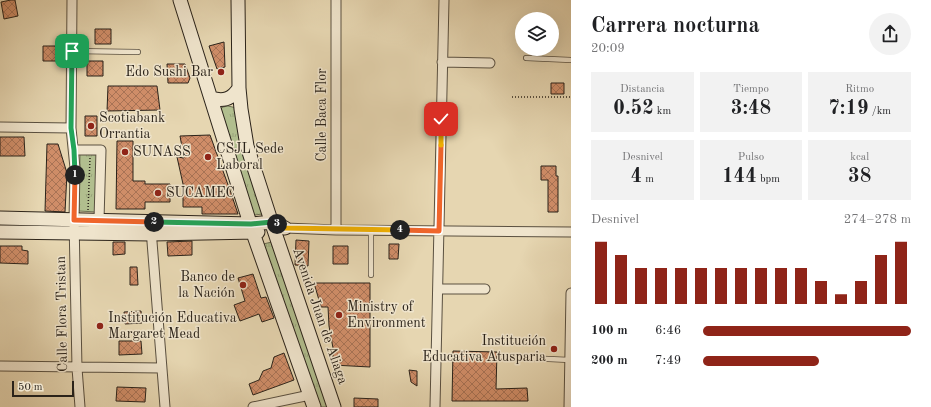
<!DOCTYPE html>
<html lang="es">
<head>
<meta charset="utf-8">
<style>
	body { margin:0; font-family:"Old Standard TT",serif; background:#f2f2f2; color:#202124; height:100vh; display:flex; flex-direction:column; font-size:15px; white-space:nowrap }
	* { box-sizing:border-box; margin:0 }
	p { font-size:13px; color:#757577 }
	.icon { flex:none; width:22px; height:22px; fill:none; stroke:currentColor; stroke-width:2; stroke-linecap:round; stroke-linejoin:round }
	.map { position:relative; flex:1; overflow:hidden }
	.drawer { display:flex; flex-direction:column; background:#fff; width:360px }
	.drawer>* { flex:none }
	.tools { position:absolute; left:515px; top:12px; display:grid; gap:8px }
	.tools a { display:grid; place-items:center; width:44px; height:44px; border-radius:50%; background:#fff; box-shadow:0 4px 16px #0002; font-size:20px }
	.scale { position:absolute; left:12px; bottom:10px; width:62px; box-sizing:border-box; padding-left:4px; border:2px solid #2b231a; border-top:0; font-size:11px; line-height:14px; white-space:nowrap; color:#2b231a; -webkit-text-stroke:3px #efe4cc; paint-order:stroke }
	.pin { position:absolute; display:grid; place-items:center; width:34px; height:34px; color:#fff; margin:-17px; border-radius:8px; box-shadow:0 2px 6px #0006 }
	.km { position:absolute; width:20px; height:20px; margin:-10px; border-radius:50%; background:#222; color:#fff; font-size:11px; line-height:20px; text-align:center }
	.round { display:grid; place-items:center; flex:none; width:42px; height:42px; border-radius:21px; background:#f2f2f2 }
	.overview { display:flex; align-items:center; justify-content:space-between; height:68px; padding:0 20px }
	h1 { font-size:22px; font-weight:700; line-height:30px }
	.stats { display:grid; grid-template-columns:repeat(3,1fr); gap:6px; height:68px; padding:4px 20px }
	.stats div { display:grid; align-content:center; border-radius:0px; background:#f2f2f2; text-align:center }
	.stats b { font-size:20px; font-weight:700 }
	.stats small { font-size:11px; font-weight:400 }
	.stats p { font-size:11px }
	.chart { height:112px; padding:8px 20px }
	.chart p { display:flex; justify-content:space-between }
	.chart svg { width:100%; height:72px; margin-top:4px; stroke:#8f2418; stroke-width:6 }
	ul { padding:0 20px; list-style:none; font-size:13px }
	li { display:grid; grid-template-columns:64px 48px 1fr; align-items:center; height:30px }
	li i { height:10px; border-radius:5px; background:#8f2418 }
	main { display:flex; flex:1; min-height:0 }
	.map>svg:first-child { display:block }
</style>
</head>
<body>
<main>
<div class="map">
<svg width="571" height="407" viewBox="0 0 571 407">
	<defs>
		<pattern id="park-tufts" width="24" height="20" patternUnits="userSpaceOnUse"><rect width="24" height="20" fill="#b1be8e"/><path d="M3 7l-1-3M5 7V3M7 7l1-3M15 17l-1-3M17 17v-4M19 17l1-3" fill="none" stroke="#98a37a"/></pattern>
		<pattern id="building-cross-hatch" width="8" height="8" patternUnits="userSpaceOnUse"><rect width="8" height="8" fill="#cf8d68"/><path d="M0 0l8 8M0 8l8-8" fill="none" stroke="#a87355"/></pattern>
	</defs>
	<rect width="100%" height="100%" fill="#e6d6b1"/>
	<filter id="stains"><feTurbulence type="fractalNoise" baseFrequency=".005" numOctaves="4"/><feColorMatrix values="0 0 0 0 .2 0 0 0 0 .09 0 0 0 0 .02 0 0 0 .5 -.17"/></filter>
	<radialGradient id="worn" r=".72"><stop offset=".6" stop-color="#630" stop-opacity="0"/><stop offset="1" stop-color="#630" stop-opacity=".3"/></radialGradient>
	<path fill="url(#park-tufts)" stroke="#6e7054" d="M228,106L241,109L269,213L248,216L219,110L223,107Z
		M80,154L99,155L97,212L79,211Z
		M276,241L330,407H317L259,245Z"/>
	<path fill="url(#building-cross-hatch)" stroke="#2b231a" d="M11,0H15L18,16L4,19L1,2Z
		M95,29H111V44H95Z
		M224,42L225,67L217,69L209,46Z
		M43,46H59V61H43Z
		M87,61H103V76H87Z
		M167,64H185L190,78L188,83H168Z
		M551,83H564V94H551Z
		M108,86H157L160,110L107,111Z
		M85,116H97V136H85Z
		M210,135L231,193L238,214H202V207H183V184L177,157L184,158L180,136Z
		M0,137H24L25,156H0Z
		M117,141H133V181H145V184H170V202H145V209H116Z
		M47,144H58L67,173L65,212L45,211Z
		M541,166H556V176H558V212H548V180H541Z
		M296,240L309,241L308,266L295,265Z
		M192,241V255L168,256L167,242Z
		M113,242H125V254L113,255Z
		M389,244H399L398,259H389Z
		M0,246H22V250L28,251V264L0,263Z
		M333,246H348V264H333Z
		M130,267H137L138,285H130Z
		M253,274L261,298L266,297L274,318L262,322L259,314L240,321L234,305L245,301L238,278Z
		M314,283H370V367L333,365V348L329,326L328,307H321Z
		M141,311L142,323L125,324L124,312Z
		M119,341H141L142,354L119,355Z
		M453,351L497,352L496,389L527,388L528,401H452Z
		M284,353L294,380L253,395L249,384L259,380L263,371L271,368L274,357Z
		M409,370L417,371V386L411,382Z
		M117,387L146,388L145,402L116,401Z
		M354,398L378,399V407H354Z"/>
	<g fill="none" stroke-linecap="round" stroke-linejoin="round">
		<g stroke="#5a5040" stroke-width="6">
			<path id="lane" d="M72,51L138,52
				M526,58L571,60
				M371,230V275
				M527,358L570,360"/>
		</g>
		<g stroke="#5a5040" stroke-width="11">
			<path id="street" d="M72,0L71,128L75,168L74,220L77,368L80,407
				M442,62L490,63
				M0,127L71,128
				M74,150H101L99,220
				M285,228L336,230L571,232
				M151,229L165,407
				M336,230V0
				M438,289H485
				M0,366L161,368
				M253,407L310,395
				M435,407L444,0
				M569,407L571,293"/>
		</g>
		<g stroke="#2b231a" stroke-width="15">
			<path id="secondary" d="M180,0L253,233L314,407
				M238,0L239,88L241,109L247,146L274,230L334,407
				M211,98C224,102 232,99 239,88
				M0,218L251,224L272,222L285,228
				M0,232L152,234L258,232"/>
		</g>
		<path stroke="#2b231a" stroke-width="1.5" stroke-dasharray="1 2" stroke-linecap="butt" d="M512,97H571
			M88,210L90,158"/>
		<use href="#lane" stroke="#efe4cc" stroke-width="4.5"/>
		<use href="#street" stroke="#efe4cc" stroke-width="9"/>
		<use href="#secondary" stroke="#efe4cc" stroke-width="13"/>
	</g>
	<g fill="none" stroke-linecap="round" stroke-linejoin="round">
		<g stroke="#fff" stroke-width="8">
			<path id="split-1" d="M72,51L71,128L74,150L75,175"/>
		</g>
		<g stroke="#fff" stroke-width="8">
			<path id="split-2" d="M75,175L74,220L154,222"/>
		</g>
		<g stroke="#fff" stroke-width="8">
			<path id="split-3" d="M154,222L251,224L272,222L277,224"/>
		</g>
		<g stroke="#fff" stroke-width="8">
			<path id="split-4" d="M277,224L285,228L400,230"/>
		</g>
		<g stroke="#fff" stroke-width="8">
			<path id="split-5" d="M400,230L439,231L441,145"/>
		</g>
		<g stroke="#fff" stroke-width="8">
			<path id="split-6" d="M441,145V119"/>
		</g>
		<use href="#split-1" stroke="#22a559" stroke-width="5"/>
		<use href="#split-2" stroke="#f0652b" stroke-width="5"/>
		<use href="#split-3" stroke="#22a559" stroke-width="5"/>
		<use href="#split-4" stroke="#f5b400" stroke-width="5"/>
		<use href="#split-5" stroke="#f0652b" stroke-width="5"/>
		<use href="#split-6" stroke="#f5b400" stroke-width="5"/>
	</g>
	<g fill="#8f2418" stroke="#efe4cc" stroke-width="1.5">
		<circle cx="221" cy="72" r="4"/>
		<circle cx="91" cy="126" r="4"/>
		<circle cx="125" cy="152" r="4"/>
		<circle cx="208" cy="157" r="4"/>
		<circle cx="158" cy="193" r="4"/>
		<circle cx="243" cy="285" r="4"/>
		<circle cx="339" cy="315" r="4"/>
		<circle cx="100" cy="326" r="4"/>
		<circle cx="554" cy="349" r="4"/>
	</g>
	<g text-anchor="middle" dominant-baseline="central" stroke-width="3" stroke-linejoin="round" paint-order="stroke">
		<g font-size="14" fill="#2b231a" stroke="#efe4cc" text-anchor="start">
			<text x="213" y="72" text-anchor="end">Edo Sushi Bar</text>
			<text x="99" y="118">Scotiabank<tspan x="99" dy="16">Orrantia</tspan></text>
			<text x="216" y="149">CSJL Sede<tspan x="216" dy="16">Laboral</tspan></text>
			<text x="133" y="152">SUNASS</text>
			<text x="166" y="193">SUCAMEC</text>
			<text x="235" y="277" text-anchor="end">Banco de<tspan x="235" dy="16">la Nación</tspan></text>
			<text x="347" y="307">Ministry of<tspan x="347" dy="16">Environment</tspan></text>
			<text x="108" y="318">Institución Educativa<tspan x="108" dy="16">Margaret Mead</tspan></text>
			<text x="546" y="341" text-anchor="end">Institución<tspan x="546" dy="16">Educativa Atusparia</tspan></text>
		</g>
		<g font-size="14" fill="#2b231a" stroke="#efe4cc">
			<text transform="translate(322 115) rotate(-90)">Calle Baca Flor</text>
			<text transform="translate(62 314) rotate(-91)">Calle Flora Tristan</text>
			<text transform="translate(320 316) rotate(71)">Avenida Juan de Aliaga</text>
		</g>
	</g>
	<rect width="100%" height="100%" filter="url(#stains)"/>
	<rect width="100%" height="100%" fill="url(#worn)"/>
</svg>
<div class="tools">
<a><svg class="icon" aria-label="layers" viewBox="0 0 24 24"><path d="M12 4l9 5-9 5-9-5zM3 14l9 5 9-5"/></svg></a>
</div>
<div class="scale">50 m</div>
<div class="pin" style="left:72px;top:51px;background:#1e9e55"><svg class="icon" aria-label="arrive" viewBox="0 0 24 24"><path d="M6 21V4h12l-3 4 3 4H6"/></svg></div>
<div class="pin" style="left:441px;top:119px;background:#d93025"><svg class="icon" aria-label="check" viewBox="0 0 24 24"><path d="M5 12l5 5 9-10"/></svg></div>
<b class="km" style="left:75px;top:175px">1</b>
<b class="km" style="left:154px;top:222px">2</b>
<b class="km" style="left:277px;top:224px">3</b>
<b class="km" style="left:400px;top:230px">4</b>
</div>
<section class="drawer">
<div class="overview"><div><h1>Carrera nocturna</h1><p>20:09</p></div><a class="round"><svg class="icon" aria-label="share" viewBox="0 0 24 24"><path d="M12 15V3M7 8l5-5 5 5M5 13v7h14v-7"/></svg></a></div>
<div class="stats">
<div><p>Distancia</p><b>0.52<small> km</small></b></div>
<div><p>Tiempo</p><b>3:48</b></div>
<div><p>Ritmo</p><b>7:19<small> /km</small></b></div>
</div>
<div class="stats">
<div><p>Desnivel</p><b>4<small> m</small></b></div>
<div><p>Pulso</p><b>144<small> bpm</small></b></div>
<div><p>kcal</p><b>38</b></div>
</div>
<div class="chart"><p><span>Desnivel</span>274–278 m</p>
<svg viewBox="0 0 160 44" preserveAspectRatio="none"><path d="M5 44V6M15 44V14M25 44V22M35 44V22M45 44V22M55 44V22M65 44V22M75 44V22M85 44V22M95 44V22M105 44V22M115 44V30M125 44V38M135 44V30M145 44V14M155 44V6"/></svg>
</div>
<ul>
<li><b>100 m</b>6:46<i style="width:100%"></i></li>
<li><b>200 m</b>7:49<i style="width:56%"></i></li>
</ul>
</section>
</main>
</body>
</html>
